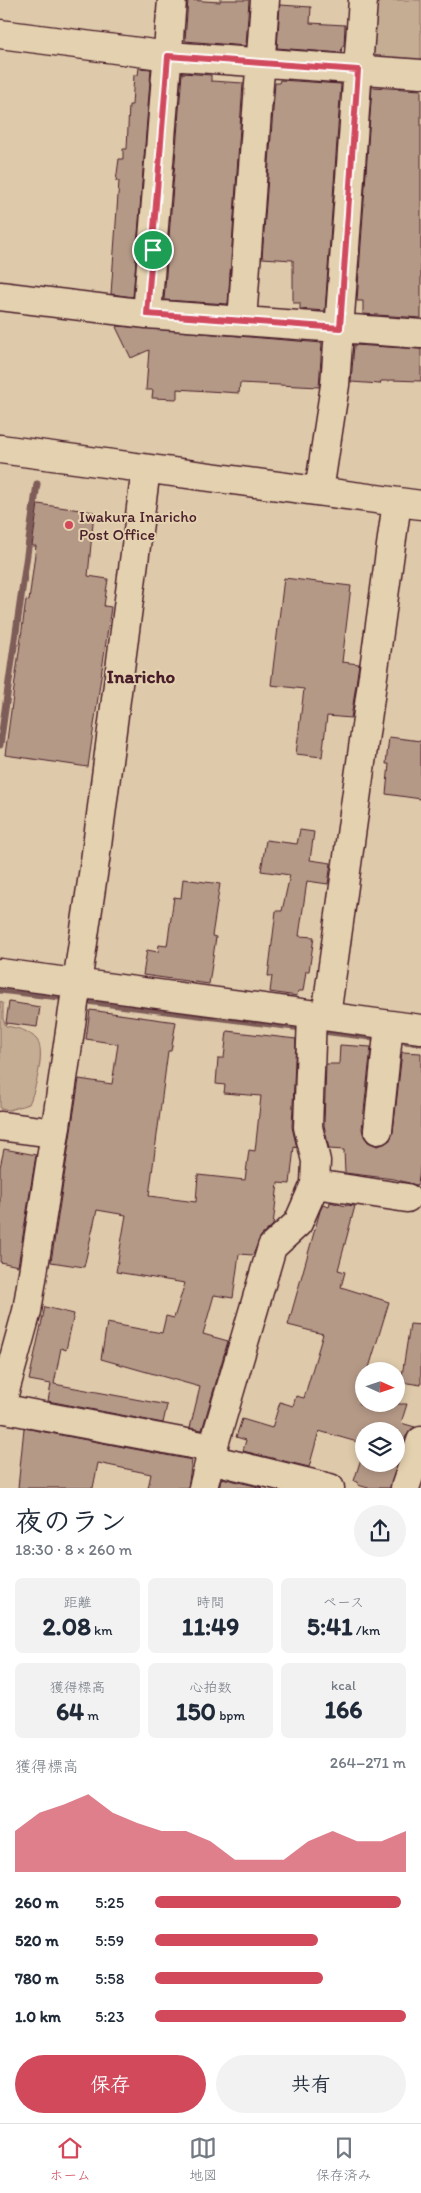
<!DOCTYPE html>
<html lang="ja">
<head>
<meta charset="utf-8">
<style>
	body { margin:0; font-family:Itim,"Klee One",sans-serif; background:#f2f2f3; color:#1f2937; height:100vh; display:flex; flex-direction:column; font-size:19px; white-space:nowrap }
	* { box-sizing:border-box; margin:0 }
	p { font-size:16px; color:#747a83 }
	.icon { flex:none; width:28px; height:28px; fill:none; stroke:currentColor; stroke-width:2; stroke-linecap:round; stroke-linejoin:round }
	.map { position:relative; height:1488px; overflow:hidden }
	.panel { display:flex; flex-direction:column; background:#fff; flex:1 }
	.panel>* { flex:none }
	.needle { width:32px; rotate:93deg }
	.buttons { position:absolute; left:355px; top:1362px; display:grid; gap:10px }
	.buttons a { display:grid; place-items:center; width:50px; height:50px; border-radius:50%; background:#fff; box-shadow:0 2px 8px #0003; font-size:25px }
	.pin { position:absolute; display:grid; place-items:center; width:42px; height:42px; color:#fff; margin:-21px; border:2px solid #fff; border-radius:50%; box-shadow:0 1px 5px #0007 }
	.round { display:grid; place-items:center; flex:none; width:52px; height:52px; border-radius:26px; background:#f2f2f3 }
	.summary { display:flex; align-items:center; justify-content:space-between; height:85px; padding:0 15px }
	h1 { font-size:28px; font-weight:800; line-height:38px }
	.stats { display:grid; grid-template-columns:repeat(3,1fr); gap:8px; height:85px; padding:5px 15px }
	.stats div { display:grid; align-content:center; border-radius:8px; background:#f2f2f3; text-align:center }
	.stats b { font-size:25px; font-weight:800 }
	.stats small { font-size:14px; font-weight:400 }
	.stats p { font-size:14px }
	.chart { height:140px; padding:10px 15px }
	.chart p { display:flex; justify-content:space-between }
	.chart svg { width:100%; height:90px; margin-top:5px; fill:#d1495b; opacity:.7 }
	.cta { display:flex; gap:10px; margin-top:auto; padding:10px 15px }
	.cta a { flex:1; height:58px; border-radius:30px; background:#d1495b; color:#fff; font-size:20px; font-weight:800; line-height:58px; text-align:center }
	.cta a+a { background:#f2f2f3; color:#1f2937 }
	ul { padding:0 15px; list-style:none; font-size:16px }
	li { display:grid; grid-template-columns:80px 60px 1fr; align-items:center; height:38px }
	li i { height:12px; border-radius:6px; background:#d1495b }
	.tab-bar { display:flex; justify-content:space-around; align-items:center; height:70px; border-top:1px solid #e0e1e3; background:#fff; font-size:14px; color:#747a83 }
	.tab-bar a { display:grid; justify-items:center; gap:2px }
	.tab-bar .active { color:#d1495b }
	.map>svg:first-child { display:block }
</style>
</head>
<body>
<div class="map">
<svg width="421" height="1488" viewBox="0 0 421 1488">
	<rect width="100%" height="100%" fill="#decaaa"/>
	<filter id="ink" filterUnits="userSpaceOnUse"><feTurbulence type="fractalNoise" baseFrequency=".02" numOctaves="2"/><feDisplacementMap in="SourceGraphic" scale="10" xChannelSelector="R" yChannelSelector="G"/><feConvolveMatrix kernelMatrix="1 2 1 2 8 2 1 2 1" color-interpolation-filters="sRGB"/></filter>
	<g filter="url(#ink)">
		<path fill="#c5ad94" stroke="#886660" d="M373,0H421V64L376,61L369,53Z
			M0,1001L3,1003V1019L6,1026C17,1028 29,1030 37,1040C46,1051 35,1091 29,1104L9,1110L0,1109Z"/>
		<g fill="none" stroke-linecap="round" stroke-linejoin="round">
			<path stroke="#7e5c58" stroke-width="7" d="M0,745L37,484
				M0,990L68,998
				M79,1000L302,1028
				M323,1031L379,1038
				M405,1041L421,1043"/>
		</g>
		<path fill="#b59987" stroke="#4a1f2b" d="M188,0L220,2V0H249L246,46L185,41Z
			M280,5L311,7L310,23L345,25L344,46H342L341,53L277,48Z
			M139,68L151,69L133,297L111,294L119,181H116L119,159H123V149H127L129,105H132L134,75H138Z
			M182,73L211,75V81L243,83L228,304L164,300Z
			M280,80L341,84L325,311L300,309V303H293V260L262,258L275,83H279Z
			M372,87L421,90V318L363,314V301H357Z
			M118,326L322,343L319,387L240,383L239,393L177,389V399L152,398L153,390H146L149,350L131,358L116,327Z
			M354,345L421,349V381L390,380L389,381H381L380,384L351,382Z
			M38,504L94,512L88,576L108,579L104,606L111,607L88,767L5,755L26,600L29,601L36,546H32Z
			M284,578L351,586L342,662L359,664L351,718L327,716L322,757L296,754L304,689L271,685Z
			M389,737L421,741V799L386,794L389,764H386Z
			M300,830L314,832L310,860L331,863L328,884L307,881L299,936L314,937L309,971H306L303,991H298L297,996L270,992L272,976H268L276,911H282L290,875L261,871L266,840L297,844Z
			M183,879L220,884L212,936L216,937L209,984L143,975L147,950L158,952L159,945L167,946L174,897L181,898Z
			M9,1002L40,1007L37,1027L6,1023Z
			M90,1010L176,1022L171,1051H168L149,1196L196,1202L198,1175L245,1180L249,1150L255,1151L261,1096L224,1093L225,1085L216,1084L218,1058H224L227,1031L296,1039L292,1127L297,1148L294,1147L290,1184L278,1183L273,1225L261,1236L253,1255L239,1254L233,1298L214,1295L203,1334L228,1341L202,1430L190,1428L200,1387L101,1359L107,1323L162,1333L166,1316L174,1318L185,1283L116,1272L126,1215L97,1210L84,1267L51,1262L79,1079L112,1084L118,1044L86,1039Z
			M340,1045L371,1047L362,1129L364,1136L368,1142L377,1146L384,1144L390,1140L393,1132L402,1052L421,1053V1160L418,1184L416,1185L394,1179L345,1173L344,1150L329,1149L324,1125L326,1064H339Z
			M4,1149L36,1155L18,1266L0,1262V1167Z
			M330,1202L346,1206V1205L355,1206L338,1270L345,1272L341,1287L389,1302L368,1371H364V1387L359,1404H407L401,1423L415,1427L406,1436L390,1488H368L358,1485V1482L354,1481L364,1449V1464H396V1431H364V1444L319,1431L309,1467L243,1451L246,1440L236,1437L242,1419L272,1428L280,1402L293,1406L296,1396L304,1398L323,1334L288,1325L320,1211L323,1205L329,1207Z
			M45,1307L74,1314L66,1350L61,1348L54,1384L167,1405L163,1423L48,1401L51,1384L29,1380Z
			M410,1324L421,1325V1385L401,1382Z
			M24,1428L192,1460L188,1488H148L151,1474L98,1463L93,1488H18Z
			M222,1478L263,1488H219Z"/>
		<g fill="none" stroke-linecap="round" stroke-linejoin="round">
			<g stroke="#4a1f2b" stroke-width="31">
				<path id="minor" d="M172,0L147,314L421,334
					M0,34L169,56L421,74
					M0,296L147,314
					M242,321L265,0
					M0,449L421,505
					M319,491L335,385L363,0
					M0,973L421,1029
					M326,1016L397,502
					M0,1126L55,1133
					M378,1130L389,1025
					M315,1184L407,1198
					M0,1408L213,1448
					M0,1409L27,1311L55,1133L95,861L146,469
					M210,1459L330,1488
					M203,1488L213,1448L272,1247L298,1223L315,1184L316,1161L308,1127L312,1015
					M405,1488L421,1441"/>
			</g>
			<use href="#minor" stroke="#e4d1af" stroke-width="28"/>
		</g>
	</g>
	<g fill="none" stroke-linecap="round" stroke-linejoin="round" filter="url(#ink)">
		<g stroke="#fff" stroke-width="10">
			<path id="route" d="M168,56L358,70L340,328L147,314Z"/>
		</g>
		<use href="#route" stroke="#d1495b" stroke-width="6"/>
	</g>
	<circle fill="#d1495b" stroke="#e4d1af" stroke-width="2" cx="69" cy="525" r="5"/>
	<g text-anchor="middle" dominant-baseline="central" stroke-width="4" stroke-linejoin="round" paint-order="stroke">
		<g font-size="16" fill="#4a1f2b" stroke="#e4d1af" text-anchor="start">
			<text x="79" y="516">Iwakura Inaricho<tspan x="79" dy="18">Post Office</tspan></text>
		</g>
		<g font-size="19" font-weight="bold" fill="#4a1f2b" stroke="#e4d1af">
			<text x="141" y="676">Inaricho</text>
		</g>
	</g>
</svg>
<div class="buttons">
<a><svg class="needle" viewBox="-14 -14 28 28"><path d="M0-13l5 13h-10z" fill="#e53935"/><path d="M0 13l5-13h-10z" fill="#747a83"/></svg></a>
<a><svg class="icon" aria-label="layers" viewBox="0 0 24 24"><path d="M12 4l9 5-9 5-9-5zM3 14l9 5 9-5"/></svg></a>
</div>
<div class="pin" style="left:153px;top:250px;background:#1e9e55"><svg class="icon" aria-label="arrive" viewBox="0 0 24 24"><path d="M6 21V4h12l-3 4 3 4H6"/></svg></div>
</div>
<section class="panel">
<div class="summary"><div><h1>夜のラン</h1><p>18:30 · 8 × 260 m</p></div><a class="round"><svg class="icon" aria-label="share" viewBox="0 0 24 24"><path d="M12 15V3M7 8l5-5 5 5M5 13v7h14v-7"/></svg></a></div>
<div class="stats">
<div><p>距離</p><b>2.08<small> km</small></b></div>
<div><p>時間</p><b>11:49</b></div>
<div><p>ペース</p><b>5:41<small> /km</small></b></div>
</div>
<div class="stats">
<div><p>獲得標高</p><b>64<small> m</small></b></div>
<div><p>心拍数</p><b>150<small> bpm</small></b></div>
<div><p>kcal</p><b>166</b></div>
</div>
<div class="chart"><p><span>獲得標高</span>264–271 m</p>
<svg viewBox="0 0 160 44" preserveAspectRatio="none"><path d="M0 44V24L10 15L20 11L30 6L40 15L50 20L60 24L70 24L80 29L90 38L100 38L110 38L120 29L130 24L140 29L150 29L160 24V44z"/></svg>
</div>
<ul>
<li><b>260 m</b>5:25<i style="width:98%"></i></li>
<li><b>520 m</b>5:59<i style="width:65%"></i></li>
<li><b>780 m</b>5:58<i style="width:67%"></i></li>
<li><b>1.0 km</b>5:23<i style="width:100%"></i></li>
</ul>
<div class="cta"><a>保存</a><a>共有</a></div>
</section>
<nav class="tab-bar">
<a class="active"><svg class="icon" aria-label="home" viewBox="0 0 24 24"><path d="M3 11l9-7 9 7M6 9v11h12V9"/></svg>ホーム</a>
<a><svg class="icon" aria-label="map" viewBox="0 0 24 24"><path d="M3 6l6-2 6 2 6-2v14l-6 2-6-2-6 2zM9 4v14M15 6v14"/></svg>地図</a>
<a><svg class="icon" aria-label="saved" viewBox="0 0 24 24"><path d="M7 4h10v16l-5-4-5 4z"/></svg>保存済み</a>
</nav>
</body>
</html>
